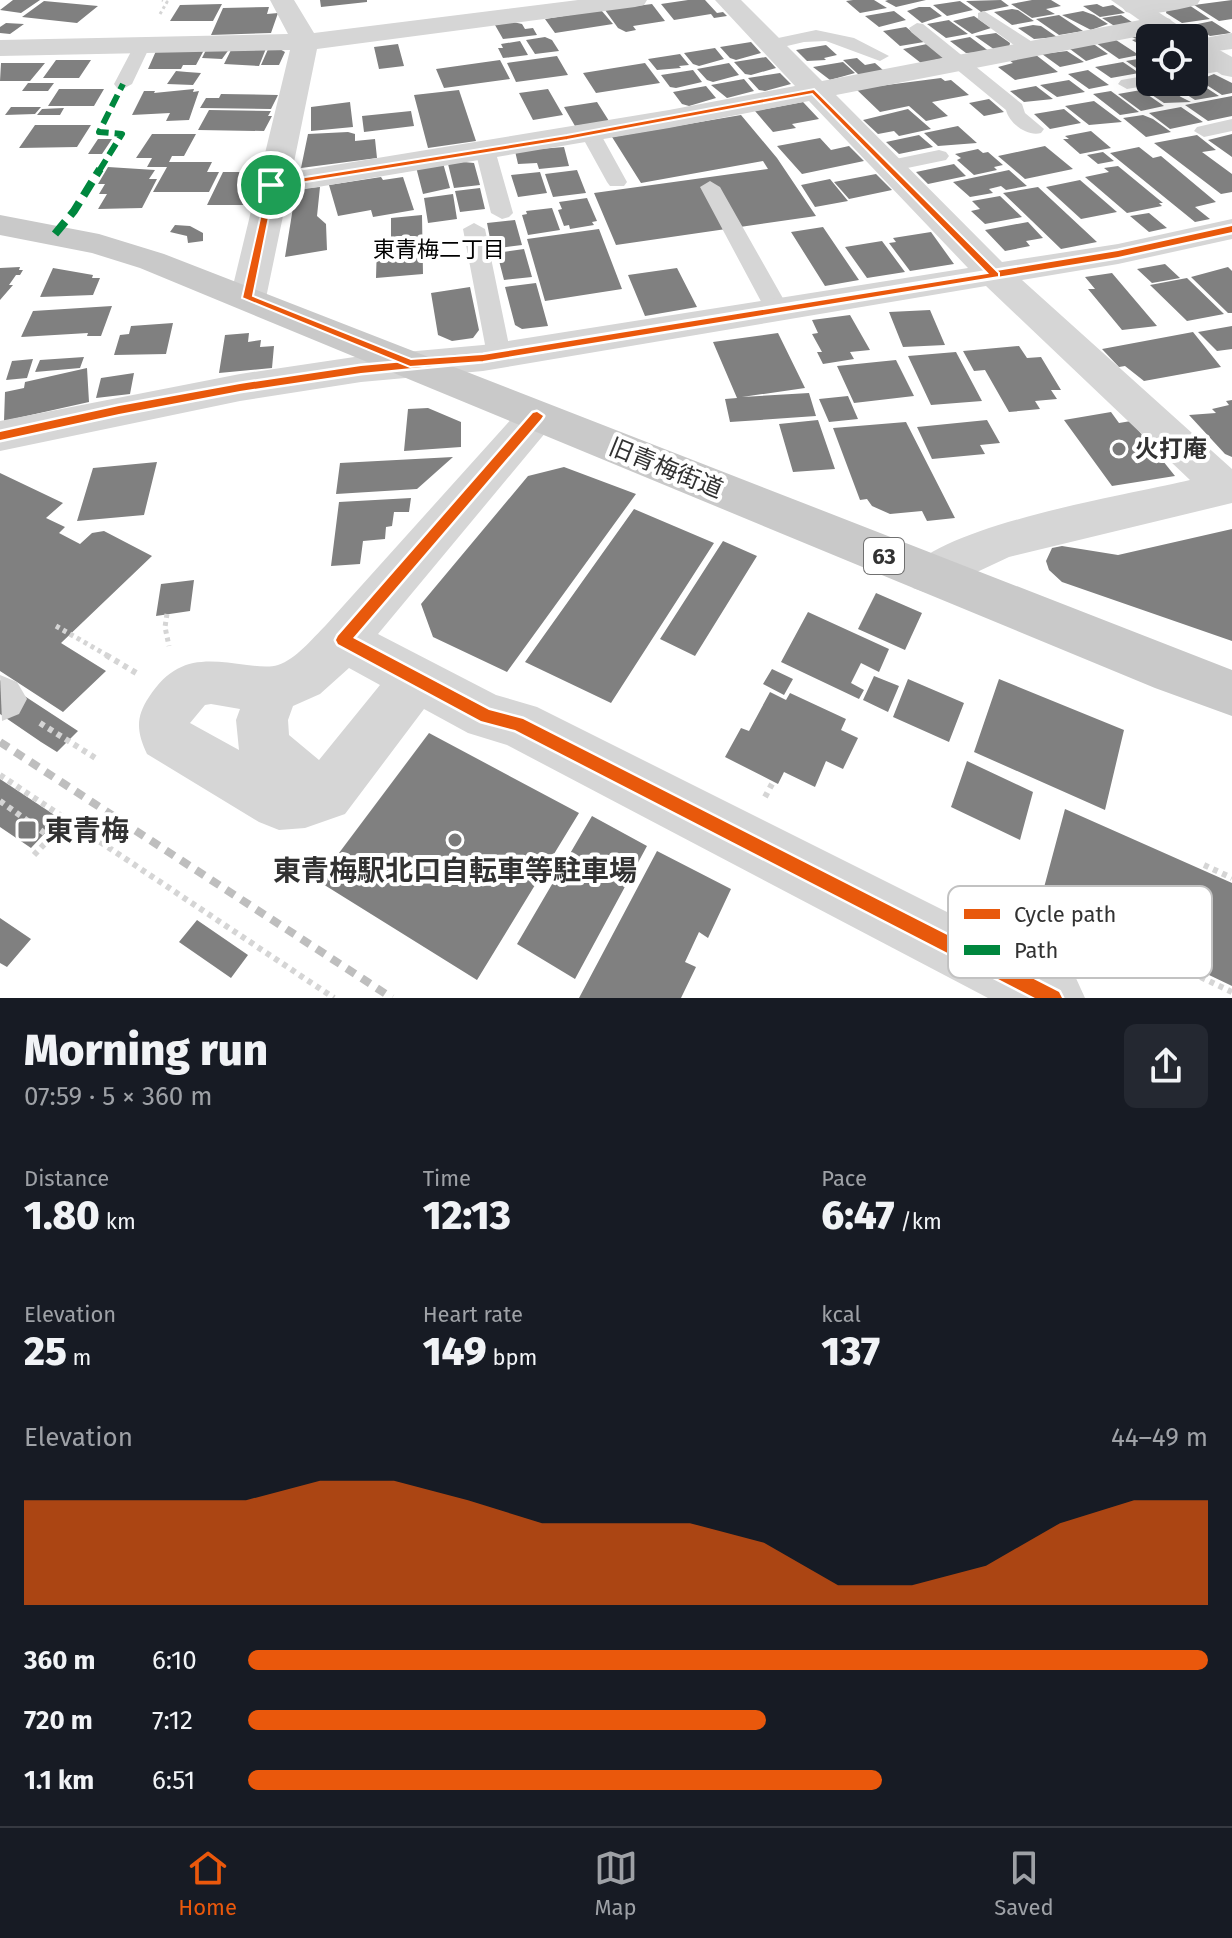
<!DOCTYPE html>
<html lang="en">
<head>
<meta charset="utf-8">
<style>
	body { margin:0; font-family:"Fira Sans","Noto Sans JP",sans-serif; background:#242831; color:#f1f3f6; height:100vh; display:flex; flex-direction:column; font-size:30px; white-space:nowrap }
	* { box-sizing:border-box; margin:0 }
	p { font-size:26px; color:#9ea1a6 }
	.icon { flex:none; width:44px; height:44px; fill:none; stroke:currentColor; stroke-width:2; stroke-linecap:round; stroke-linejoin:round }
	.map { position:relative; height:998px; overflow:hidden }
	.side { display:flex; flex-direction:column; background:#171b24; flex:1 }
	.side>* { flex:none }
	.buttons { position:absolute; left:1136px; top:24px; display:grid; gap:16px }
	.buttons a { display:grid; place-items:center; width:72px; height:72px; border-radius:12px; background:#171b24; box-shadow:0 8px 32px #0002; font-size:40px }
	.pin { position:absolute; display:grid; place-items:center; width:68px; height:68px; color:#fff; margin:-34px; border:4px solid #fff; border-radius:50%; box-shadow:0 2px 8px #0007 }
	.round { display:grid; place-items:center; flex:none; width:84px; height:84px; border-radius:12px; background:#242831 }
	.headline { display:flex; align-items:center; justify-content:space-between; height:136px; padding:0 24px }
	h1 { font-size:44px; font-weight:800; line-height:60px }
	.stats { display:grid; grid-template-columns:repeat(3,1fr); gap:12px; height:136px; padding:8px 24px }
	.stats div { display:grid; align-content:center }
	.stats b { font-size:40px; font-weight:800 }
	.stats small { font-size:22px; font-weight:400 }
	.stats p { font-size:22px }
	.chart { height:224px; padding:16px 24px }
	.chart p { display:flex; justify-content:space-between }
	.chart svg { width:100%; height:144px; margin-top:8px; fill:#ea580c; opacity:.7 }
	ul { padding:0 24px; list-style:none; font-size:26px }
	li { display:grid; grid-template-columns:128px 96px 1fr; align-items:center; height:60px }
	li i { height:20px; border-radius:10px; background:#ea580c }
	.tabs { display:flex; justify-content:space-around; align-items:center; height:112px; border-top:2px solid #363941; background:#171b24; font-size:22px; color:#9ea1a6 }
	.tabs a { display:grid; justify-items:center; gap:4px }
	.tabs .current { color:#ea580c }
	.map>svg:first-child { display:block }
</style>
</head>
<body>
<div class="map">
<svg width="1232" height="998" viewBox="0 0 1232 998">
	<rect width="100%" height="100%" fill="#fff"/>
	<path fill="#808080" d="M13,0H40L21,13L0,10Z
		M320,0H367V2L321,7Z
		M688,0H705L717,13L723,12L727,16L714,18L711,14L674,20L661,4Z
		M853,0H874L887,8L860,13L846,1Z
		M926,0L896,7L885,1L888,0Z
		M1001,0L1009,6L981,12L966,1Z
		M1032,0H1051L1061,6L1046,9L1055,14L1032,18L1011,4Z
		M1232,0V19L1219,21L1194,5Z
		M44,1L98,6L77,23L22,17Z
		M960,1L973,10L947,16L933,5Z
		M222,4L213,21H170L180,5Z
		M652,4L665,21L633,26L636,30L626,32L618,28L605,10Z
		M1097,4L1103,7L1113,5L1125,13L1100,17L1083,6Z
		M1189,5L1210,19L1182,23L1166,13L1167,8Z
		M269,7L267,14L278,13L271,33L211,35L223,8Z
		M919,7H930L942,16L922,23L907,11Z
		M1012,9L1018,10L1034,21L1012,25L994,12Z
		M601,10L613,24L555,33L545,19Z
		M894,11L906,20L879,27L865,16Z
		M1083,11L1094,15L1108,24L1091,30L1062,15Z
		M1059,15L1083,31L1059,35L1036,19Z
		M1121,15L1135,24L1116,27L1102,18Z
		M974,16L991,28L972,34L953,21Z
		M949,20L950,21L968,34L946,38L927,24Z
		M1212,21L1231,33L1210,36L1193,25Z
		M513,22L522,24L525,29L533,28L537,35L503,39L495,25Z
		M6,23L24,24L10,34L0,33V27Z
		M1033,25L1041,26L1057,37L1034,39L1018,28Z
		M906,27L924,42L900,46L883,31Z
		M996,33L1010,43L1009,48L995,50L975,36Z
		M1148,33L1162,37L1150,38V51L1132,40L1136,39L1132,37Z
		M545,37L552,40L559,51L535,54L526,40Z
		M970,37L990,52L966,53L950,41Z
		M1116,40L1139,55L1119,59L1096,43Z
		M520,41L528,55L503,58L498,48H503L501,44Z
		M751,42L761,53L736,60L730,58L720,47Z
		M398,44L404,66L379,69L374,47Z
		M927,44L944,58L921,63L903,49Z
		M826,45L837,55L824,58L826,60L807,61L796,50Z
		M1088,45H1095L1108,54L1086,61L1070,49Z
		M267,46L259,66L224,64L231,50Z
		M269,47H276L285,52L279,65H261Z
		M230,48L222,59L202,58L206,50Z
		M715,48L724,59L699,66L693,64L684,53Z
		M204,50L196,65H183L181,69H148L156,51Z
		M1067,51L1084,62L1060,67L1042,54Z
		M680,54L689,65L679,66L681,68L657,70L648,59Z
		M1036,55L1058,72L1015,80L998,67L1013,63L1009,60Z
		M557,56L568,75L516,82L507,63Z
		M766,57L776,68L751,75L745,74L734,62Z
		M1150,57V73L1145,74L1126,61Z
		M857,58L865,65L875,63L884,71L859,75L843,60Z
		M56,60H91L79,78H43Z
		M500,60L510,79L444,88L436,69Z
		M843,62L855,73L830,80L813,67Z
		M1123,62L1139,73L1111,78L1095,67Z
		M1,63H45L30,81H0Z
		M645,63L660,83L596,93L583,73Z
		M729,63L739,75L713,82L707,80L697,69Z
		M693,70L702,82L676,88L670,87L661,75Z
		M1088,70L1109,85L1089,89L1068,74Z
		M176,71L187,72L201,73L193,85L167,84Z
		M780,73L791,84L765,91L759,90L748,78Z
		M1214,74L1232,83V93L1222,95L1199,80Z
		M941,78L945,81L951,80L969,95L932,102L948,116L926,121L909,106L880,112L856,89Z
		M744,79L754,91L727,98L711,85Z
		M1069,80L1085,92L1057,97L1040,85Z
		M1196,81L1219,96L1195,100L1170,84Z
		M28,83H54L48,91H22Z
		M1164,85L1181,97L1191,102L1164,103L1143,89Z
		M706,86L716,98L689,106L682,104L673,92Z
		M1036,86L1053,99L1024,102L1010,91Z
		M59,89H104L94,106H48Z
		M194,89L193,92L199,91L189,120L166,121L170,113L132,115L144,91H155L154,93Z
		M548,89L563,115L533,120L519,93Z
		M459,90L476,141L428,148L414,95Z
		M1141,90L1164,106L1141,111L1118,94Z
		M1111,91L1139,112L1120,115L1093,94Z
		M221,94L278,95L271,109L200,108L206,98H219Z
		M1232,96V116L1208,121L1185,105Z
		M989,99L1004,112L984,116L969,103Z
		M1094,101L1122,122L1089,125L1065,106Z
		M350,102L353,127L311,131V107Z
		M597,102L609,121L575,126L564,107Z
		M803,102L819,119L792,124L796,128L773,132L755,111Z
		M11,107H41L35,114L5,115Z
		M1181,107L1203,122L1170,129L1149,113Z
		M64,108L60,115H37L42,109Z
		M908,109L931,129L899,136L894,131L878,134L863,120Z
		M1064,109L1081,123L1050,129L1034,114Z
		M209,110L271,111L268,116H272L264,131L198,130Z
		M411,111L414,126L364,132L362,116Z
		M741,115L777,158L816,216L616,245L594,193L768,169L763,161L641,183L612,137Z
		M1143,115L1153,119L1171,132L1146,137L1123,118Z
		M35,125H91L77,147L19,148Z
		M958,126L977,143L938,146L924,133Z
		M1091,131L1111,148L1080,154L1063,139H1069L1065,136Z
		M348,132L355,134V141L375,139L377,158L301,168L308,134Z
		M152,134H196L184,156H172L169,162H212L207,172H219L209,192H153L167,167H147L152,158H136Z
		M1232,134V157L1208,140Z
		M919,135L933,147L899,154L886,142Z
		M1197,135L1216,150L1202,152L1232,174V192L1221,194L1154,143Z
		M820,138L831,150L849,146L864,161L802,174L777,146Z
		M98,139H112L102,154H88Z
		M1045,146L1073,169L1025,179L998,156Z
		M564,147L569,166L539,169L537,163L518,164L515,151Z
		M1139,147L1153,158L1161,156L1216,202L1195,207L1210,219L1195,222L1110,153Z
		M978,149L983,153L988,152L1003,165L994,167L997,170L974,175L957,160L961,158L955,154Z
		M1103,152L1114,161L1098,164L1087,155Z
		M463,162L474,163L480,185L454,188L448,164Z
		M443,163L450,188L423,194L416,167Z
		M954,164L966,176L928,184L916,172Z
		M1118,166L1163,203H1159L1162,206L1127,213L1085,177L1109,172L1104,168Z
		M108,167L155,170L149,179H157L142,208L98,209L107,194H99L105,184H98Z
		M577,170L586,193L553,197L545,174Z
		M1009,170L1027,186L1006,190L1001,186L989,189L993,193L970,197L953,182Z
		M223,172H259L245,205H207Z
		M540,172L547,193L518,197L511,175Z
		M876,174L892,190L849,199L834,182Z
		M381,177L383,180L403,177L414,210L373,217L371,210L338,216L329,185Z
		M830,179L848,201L815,207L801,185Z
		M1080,180L1117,212L1081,219L1046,187Z
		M320,187L317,216L326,224L327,250L285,257L296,189Z
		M1038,187L1097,242L1061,249L1003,193Z
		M480,188L485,209L460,212L455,191Z
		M453,194L457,219L428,223L424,198Z
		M1000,196L1022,217L985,224L971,211L980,209L972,201Z
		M587,198L597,221L592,222L594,225L570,229L569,225L564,226L558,210L562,209L559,202Z
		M552,208L560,230L528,235L522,215L527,214L526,211Z
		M1149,213L1167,228L1149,232L1130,216Z
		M422,215L423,274L376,278L377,243L391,242V218Z
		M515,220L522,245L492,249L487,223Z
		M1028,222L1043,238L1026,241L1030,246L1005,251L985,230Z
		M175,225L190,226L203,233V241L188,243L187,236L170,232Z
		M823,227L859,280L825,286L791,232Z
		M599,229L622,289L545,301L527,239Z
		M931,232L954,264L910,271L889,243L896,242L893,238Z
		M882,241L905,272L867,278L845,247Z
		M524,249L532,277L504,280L497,253Z
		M1165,264L1180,278L1152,283L1137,269Z
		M20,267L19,270H23L20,275H16L9,285H13L0,300V268Z
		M1228,267L1232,271V313H1228L1191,277Z
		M53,268L93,275L92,278H100L93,295L40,297Z
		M677,268L697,307L645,316L628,275Z
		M1112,273L1157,326L1122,330L1088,289H1095L1085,277Z
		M1187,278L1224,314L1187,321L1150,285Z
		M536,283L548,326L522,329L515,325L505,287Z
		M470,287L479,330L473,338L452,341L438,335L431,293Z
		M112,306L101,336H87L88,333L21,337L33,311Z
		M930,310L945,345L903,347L889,312Z
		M850,315L870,350L850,352L854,359L823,364L817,352H822L812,334L818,333L812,320Z
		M173,323L166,354L114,355L120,335L129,334L131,326Z
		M1232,326V349L1217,351L1198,332Z
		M1193,332L1221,367L1144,381L1125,366L1119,367L1102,349Z
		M249,333L248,342L261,340L260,347L274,346L272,368L219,373L225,335Z
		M778,333L805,388L742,397L809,393L816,416L730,422L725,399L737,398L713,342Z
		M1019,346L1027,358L1041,357L1061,390H1051L1057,399L1035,401L1040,409L1009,412L985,370L974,371L963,351Z
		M956,352L982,401L931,405L908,356Z
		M84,357L80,368L35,372L40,360Z
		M33,359L27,378L6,380L12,361Z
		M896,360L914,396L854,403L837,366Z
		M87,368L89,402L4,421L5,392L24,388L25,382Z
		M134,373L130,394L96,398L101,378Z
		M848,396L858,419L829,422L819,399Z
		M1232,400V457L1225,454L1189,415L1216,413L1212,409L1229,405L1226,401Z
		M428,408L461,422V447L404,451L408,409Z
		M1111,412L1119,423L1131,421L1175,476L1112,486L1064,420Z
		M818,420L835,469L793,472L779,424Z
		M987,420L1000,443L980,445L985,454L932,459L917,427Z
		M906,422L955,518L927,521L922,511L890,514L872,506L867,499L860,500L833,428Z
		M453,457L417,489L336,494L340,463Z
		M157,462L144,515L77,521L93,468Z
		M564,467L636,494L507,672L433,637L421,604L528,476Z
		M0,473L63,503L46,518L65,527L59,533L80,544L92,533L104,531L152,556L61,643L106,671L63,712L0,671Z
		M411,498L409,512H394L392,526L386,527L385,539L363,541L360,564L331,566L339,502Z
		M634,509L714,543L611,703L525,662Z
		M1232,529V641L1062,582L1049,570L1046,561L1052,548L1062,546L1118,555Z
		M723,541L757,556L695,656L660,639Z
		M194,580L190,611L156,616L161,584Z
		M876,593L922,613L905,650L858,629Z
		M808,612L889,649L879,672L861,663L851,683L864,690L859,699L781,662Z
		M772,669L793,679L784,695L763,684Z
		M874,676L899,686L888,712L863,700Z
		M908,679L964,703L949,742L893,717Z
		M999,679L1124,730L1105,810L974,752Z
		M0,680L78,731L57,752L41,742L0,714Z
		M770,692L786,700L790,693L846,719L841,730L858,738L843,769L826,761L815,787L784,772L778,784L725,757L741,728L749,731Z
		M429,733L579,813L477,980L318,881Z
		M967,761L1033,792L1020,840L951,807Z
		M0,779L59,818L31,848L0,827Z
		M1065,809L1232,883V986L1042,895Z
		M592,816L647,846L575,979L517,944Z
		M657,851L731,889L708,938L699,932L685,962L696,967L681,998H579Z
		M0,918L31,939L7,967L0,963Z
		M197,920L248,955L231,978L179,942Z"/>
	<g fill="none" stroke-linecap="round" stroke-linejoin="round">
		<path stroke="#d5d5d5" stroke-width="3" stroke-dasharray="3 3" stroke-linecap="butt" d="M160,14L167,2L162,0"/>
		<path stroke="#d5d5d5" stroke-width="5" stroke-dasharray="4 4" stroke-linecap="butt" d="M167,614L165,627L169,646
			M56,626L110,657"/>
		<path stroke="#d5d5d5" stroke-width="6" stroke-dasharray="5 5" stroke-linecap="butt" d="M106,655L138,674
			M40,723L97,759
			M0,775L334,998
			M765,797L772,784
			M0,801L50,837
			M34,855L68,819
			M316,861L328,868
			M1204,865L1232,878
			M1188,965V971L1232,992"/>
		<path fill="#d6d6d6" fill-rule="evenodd" d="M984,11L1037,45L1040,49L1037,53H1025L978,19V13Z
			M917,23L923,24L1022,104L1025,113L1044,129L1041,133C1027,137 1009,123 1006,110L911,32L909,28Z
			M816,30L854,38L889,56L880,61L826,41L804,42L770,50L762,45L764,41Z
			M143,39L151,44L132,84L123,89L117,88L114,84L135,44Z
			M1227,60L1232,61V69L1194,76V66Z
			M1150,75V82L1156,84L1127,89L1118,84L1121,80Z
			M1232,119V131L1204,137L1194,131L1197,127Z
			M590,127L600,133L627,182L624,186H610L607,182L580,133Z
			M485,144L495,150L513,213L509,217L502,219L491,213L475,150Z
			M939,150L946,152L949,156L946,160L888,172L878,166L881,162Z
			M710,181L720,187L789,309L785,314H769L765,309L700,187Z
			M474,223L485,229L511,355L508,361H490L487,355L463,229Z"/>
		<path fill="#d6d6d6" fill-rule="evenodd" d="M0,675L17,682L27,699L19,714L2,721Z"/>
		<path fill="#d6d6d6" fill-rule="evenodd" d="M270,0H294L314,33L578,0H647L644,5L635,7L317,49L292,172L669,110L795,86L715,0H741L822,81L1161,16L1170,19L1174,24L1170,29L1161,32L836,95L1002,262L1118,244L1232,219V239L1118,264L1022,280L1232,469V503L1009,557L930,594L913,588L907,575C932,526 1132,494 1190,480L986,286L483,371L361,382L240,401L0,451V421L240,374L361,356L483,345L968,268L809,101L669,128L288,192L266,298L261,306L248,309L235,306L230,298L290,50L0,56V40L288,34Z
			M1133,0H1200L1197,5C1176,10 1147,17 1126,12L1122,7Z
			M1232,33V49L1194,54V40Z
			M537,402L551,406L557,416L551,426L378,634L496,695L537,707L1075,976L1085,998H988L507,745L468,733L424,709L345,814L305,828L279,830L259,822L147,754C137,732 135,718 149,697C176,656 204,659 247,665C256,666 269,668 278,665C296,659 312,639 326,625L523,406ZM349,668L380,685L319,760L289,735L288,720L293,706L320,694ZM211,704L240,709L236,720L239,750L190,723L205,705Z"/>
		<path fill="#d6d6d6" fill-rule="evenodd" d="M1111,0H1140L1196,37L1232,57V77L1222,75L1194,57V38H1165Z"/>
		<path fill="#c9c9c9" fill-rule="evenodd" d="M0,215L99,234L164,254L1232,670V716L1155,688L140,268L92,253L0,235Z"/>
		<path stroke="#bebebe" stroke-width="8" stroke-dasharray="10 8" stroke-linecap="butt" d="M0,742L392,998"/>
		<path stroke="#00873e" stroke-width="6" stroke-dasharray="13 6" stroke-linecap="butt" d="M99,171L122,134L99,132L123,84"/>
		<path stroke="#00873e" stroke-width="8" stroke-dasharray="16 8" stroke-linecap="butt" d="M55,234L74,211L100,169"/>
		<g stroke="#fff" stroke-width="5">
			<path id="cycleway" d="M1232,226V232L1118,257L483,361L361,373L240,391L119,414L0,440V432L119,406L240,384L361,366L483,355L1118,251Z
				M537,412L543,416L541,419L353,638L489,710L523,719L1059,992L1062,998H1035L515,730L481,721L338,644L336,640L338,636L533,413Z"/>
		</g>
		<use href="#cycleway" fill="#e8590c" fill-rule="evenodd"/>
	</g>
	<path fill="#ea580c" stroke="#fff" stroke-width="2" fill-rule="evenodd" d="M814,89L999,273V277L483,362L410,367L242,298L268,183L567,135ZM812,94L987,273L483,354L411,359L253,296L275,187L567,140Z"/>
	<g fill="#7a7a7a" stroke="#fff" stroke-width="3">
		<circle cx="1119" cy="449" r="8"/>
		<rect x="17" y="820" width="20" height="20" rx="4"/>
		<circle cx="455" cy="840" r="8"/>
	</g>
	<g text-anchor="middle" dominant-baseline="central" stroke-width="8" stroke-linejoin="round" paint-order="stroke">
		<g font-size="22" fill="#000" stroke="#fff">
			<text x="439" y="249">東青梅二丁目</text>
		</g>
		<rect fill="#fff" stroke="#707070" stroke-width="2" x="864" y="538" width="40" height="36" rx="6"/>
		<g font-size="22" font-weight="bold" fill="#323232">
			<text x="884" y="556">63</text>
		</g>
		<g font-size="24" font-weight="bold" fill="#323232" stroke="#fff" text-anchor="start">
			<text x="1135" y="449">火打庵</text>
		</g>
		<g font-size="24" fill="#323232" stroke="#fff">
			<text transform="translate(666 468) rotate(22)">旧青梅街道</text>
		</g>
		<g font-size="28" font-weight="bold" fill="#323232" stroke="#fff" text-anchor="start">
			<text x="45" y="830">東青梅</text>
			<text x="455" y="870" text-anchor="middle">東青梅駅北口自転車等駐車場</text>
		</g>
	</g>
	<rect x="948" y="886" width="264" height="92" rx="12" fill="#fff" stroke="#c2c2c2" stroke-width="2"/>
	<rect x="964" y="909" width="36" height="10" fill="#e8590c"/>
	<rect x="964" y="945" width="36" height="10" fill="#00873e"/>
	<g font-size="22" fill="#323232">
		<text x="1014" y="922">Cycle path</text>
		<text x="1014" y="958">Path</text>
	</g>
</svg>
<div class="buttons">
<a><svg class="icon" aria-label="locate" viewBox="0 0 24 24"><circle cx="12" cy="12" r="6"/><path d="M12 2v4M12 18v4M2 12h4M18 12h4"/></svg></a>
</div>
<div class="pin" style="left:271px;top:185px;background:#1e9e55"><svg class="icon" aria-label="arrive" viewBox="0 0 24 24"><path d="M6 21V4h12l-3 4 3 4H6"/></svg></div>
</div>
<section class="side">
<div class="headline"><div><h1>Morning run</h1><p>07:59 · 5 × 360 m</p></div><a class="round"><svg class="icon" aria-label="share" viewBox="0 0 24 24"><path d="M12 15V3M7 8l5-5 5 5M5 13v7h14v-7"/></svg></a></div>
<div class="stats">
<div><p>Distance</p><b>1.80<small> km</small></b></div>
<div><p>Time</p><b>12:13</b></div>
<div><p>Pace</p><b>6:47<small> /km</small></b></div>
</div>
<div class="stats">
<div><p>Elevation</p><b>25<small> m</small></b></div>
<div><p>Heart rate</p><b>149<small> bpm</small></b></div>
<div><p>kcal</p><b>137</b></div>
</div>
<div class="chart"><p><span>Elevation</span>44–49 m</p>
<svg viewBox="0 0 160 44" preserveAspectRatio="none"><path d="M0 44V12L10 12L20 12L30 12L40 6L50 6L60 12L70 19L80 19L90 19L100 25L110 38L120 38L130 32L140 19L150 12L160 12V44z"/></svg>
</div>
<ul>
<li><b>360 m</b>6:10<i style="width:100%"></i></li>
<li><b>720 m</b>7:12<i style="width:54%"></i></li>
<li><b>1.1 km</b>6:51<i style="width:66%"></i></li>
</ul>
</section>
<nav class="tabs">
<a class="current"><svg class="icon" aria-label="home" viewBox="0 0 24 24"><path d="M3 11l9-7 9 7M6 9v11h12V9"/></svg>Home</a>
<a><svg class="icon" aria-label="map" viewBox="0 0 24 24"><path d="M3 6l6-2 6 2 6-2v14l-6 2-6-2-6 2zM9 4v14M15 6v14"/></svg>Map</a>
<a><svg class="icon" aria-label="saved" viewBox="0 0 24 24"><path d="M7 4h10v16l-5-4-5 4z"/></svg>Saved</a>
</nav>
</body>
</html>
